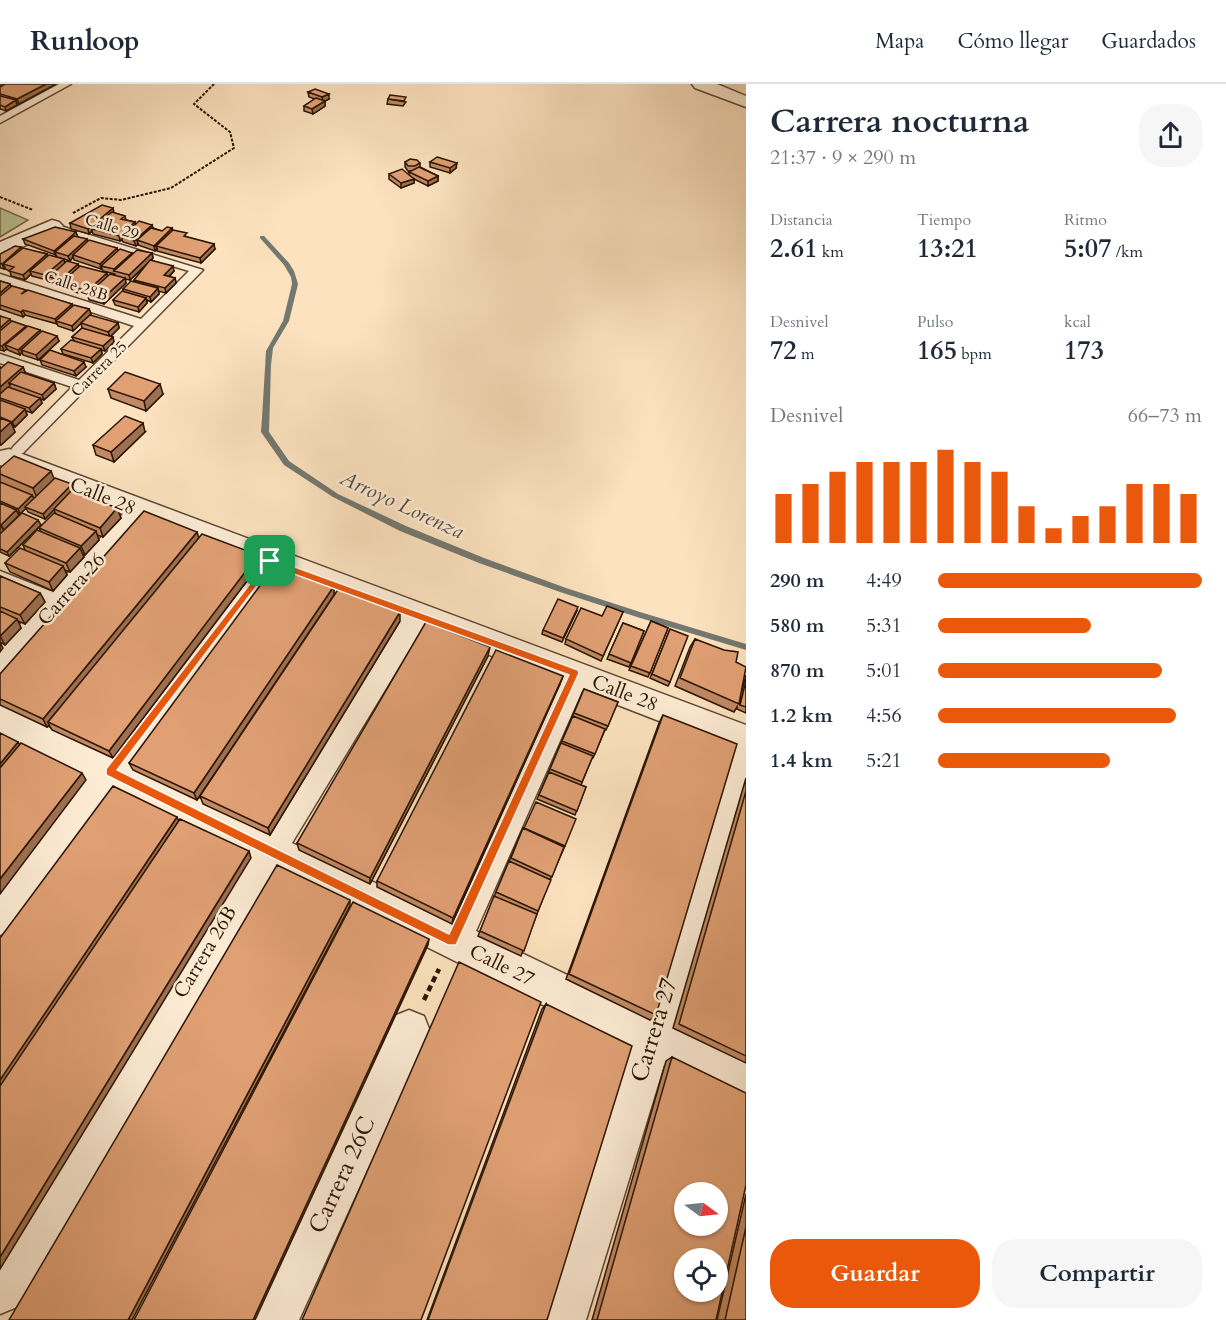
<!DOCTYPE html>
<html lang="es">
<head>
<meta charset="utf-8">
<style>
	body { margin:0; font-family:Cardo,serif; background:#f6f6f7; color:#1f2937; height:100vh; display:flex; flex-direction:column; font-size:22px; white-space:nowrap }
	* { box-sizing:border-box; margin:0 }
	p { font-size:20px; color:#747a83 }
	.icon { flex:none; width:33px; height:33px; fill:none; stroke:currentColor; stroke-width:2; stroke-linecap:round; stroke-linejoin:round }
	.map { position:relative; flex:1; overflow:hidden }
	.details { display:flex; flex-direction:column; background:#fff; width:480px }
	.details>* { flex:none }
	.needle { width:39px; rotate:105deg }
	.tools { position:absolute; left:674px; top:1098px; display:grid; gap:12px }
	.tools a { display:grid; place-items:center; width:54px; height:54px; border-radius:50%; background:#fff; box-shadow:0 2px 4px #0004; font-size:30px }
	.pin { position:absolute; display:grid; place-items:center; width:51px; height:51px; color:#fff; margin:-26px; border-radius:12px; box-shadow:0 3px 9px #0006 }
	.round { display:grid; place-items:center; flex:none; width:63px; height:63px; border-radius:24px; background:#f6f6f7 }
	.overview { display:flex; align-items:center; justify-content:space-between; height:102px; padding:0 24px }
	h1 { font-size:33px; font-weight:700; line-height:45px }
	.stats { display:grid; grid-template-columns:repeat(3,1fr); gap:9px; height:102px; padding:6px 24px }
	.stats div { display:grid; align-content:center }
	.stats b { font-size:26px; font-weight:700 }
	.stats small { font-size:16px; font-weight:400 }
	.stats p { font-size:16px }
	.chart { height:168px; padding:12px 24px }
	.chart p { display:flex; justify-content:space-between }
	.chart svg { width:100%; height:108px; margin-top:6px; stroke:#ea580c; stroke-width:6 }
	.primary-button { display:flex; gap:12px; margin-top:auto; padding:12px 24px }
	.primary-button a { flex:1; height:69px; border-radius:24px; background:#ea580c; color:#fff; font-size:24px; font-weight:700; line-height:69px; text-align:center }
	.primary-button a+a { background:#f6f6f7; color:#1f2937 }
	ul { padding:0 24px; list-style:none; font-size:20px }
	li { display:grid; grid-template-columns:96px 72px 1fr; align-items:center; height:45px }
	li i { height:15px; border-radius:8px; background:#ea580c }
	header { display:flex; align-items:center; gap:36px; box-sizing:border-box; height:84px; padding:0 30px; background:#fff; border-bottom:2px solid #e0e1e3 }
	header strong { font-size:28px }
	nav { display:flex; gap:33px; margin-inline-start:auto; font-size:21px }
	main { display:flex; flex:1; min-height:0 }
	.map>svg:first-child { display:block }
</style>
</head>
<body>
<header>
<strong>Runloop</strong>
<nav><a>Mapa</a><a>Cómo llegar</a><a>Guardados</a></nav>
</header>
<main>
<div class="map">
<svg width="746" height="1236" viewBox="0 0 746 1236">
	<rect width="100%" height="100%" fill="#fce2bf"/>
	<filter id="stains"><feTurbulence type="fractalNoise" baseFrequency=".00333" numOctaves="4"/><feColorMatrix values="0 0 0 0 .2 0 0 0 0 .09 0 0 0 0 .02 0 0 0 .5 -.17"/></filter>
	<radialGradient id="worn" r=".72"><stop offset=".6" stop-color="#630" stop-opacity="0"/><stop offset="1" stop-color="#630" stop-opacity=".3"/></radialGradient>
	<path fill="#bec393" stroke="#746b4a" stroke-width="1.5" d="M0,124L28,136L0,153Z"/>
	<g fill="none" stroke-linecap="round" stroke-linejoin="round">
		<path fill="#737870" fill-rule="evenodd" d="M260,152H264L289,179L294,187L298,200L289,237L273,264L271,281L269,348L289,377L338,410L406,442L484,474L566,504L640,528L746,560V566L637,533L560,508L479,479L400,447L333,413L284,381L261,348L262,334L266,267L283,237L292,200L291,193L284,181L260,154Z"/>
		<g stroke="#5e4730" stroke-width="3">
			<path id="service" d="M59,0H71L0,39V32Z
				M54,140L203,186L23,369L18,371L11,366L13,363L72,303L0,279V270L79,296L134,242L0,198V190L141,235L189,187L50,145V141Z
				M0,487L65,513L67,518L65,523L59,524L0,500Z"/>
		</g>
		<g stroke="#5e4730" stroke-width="3">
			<path id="minor" d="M692,0H717L746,12V23L695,4Z
				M52,136L59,138L63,142L59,146L0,173V158Z
				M9,365L746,641V709L675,943L746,977V1020L664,981L586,1236H538L627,963L275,787L17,1223L0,1230V1162L243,772L115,708L14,845L0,851V801L85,693L0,651V621L104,669L252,480L147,439L11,593L0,597V562L123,430L0,381V367ZM278,490L395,535L260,744L134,683ZM422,545L554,596L444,832L292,759ZM582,607L726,663L640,926L476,847Z
				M409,926L424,932L430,947L299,1236H250L394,932Z"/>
		</g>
		<path stroke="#2a1300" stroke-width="2" stroke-dasharray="3 1.5" stroke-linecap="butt" d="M0,113L33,126
			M73,129L101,114L121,116L171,104L234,64L230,48L194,20L214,0"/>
		<path stroke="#2a1300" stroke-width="4.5" stroke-dasharray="6 4" stroke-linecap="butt" d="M424,916L439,885"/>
		<use href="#service" fill="#fdecd5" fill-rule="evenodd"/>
		<use href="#minor" fill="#fdecd5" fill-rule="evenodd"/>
	</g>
	<path fill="#c18a64" stroke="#2a1300" stroke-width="1.5" d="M0,0H56L19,20H17V21L6,27L0,25Z
		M308,8L329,15L325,17V22L313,30L304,27V22L315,15L309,13Z
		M388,15L406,18L403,22L387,20Z
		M405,78L420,79V83L438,92V97L428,102L414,95V99L401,104L389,95V90L409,91V88L410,87H408L405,83Z
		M430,78L456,84L450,89L430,83Z
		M114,129L125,132L126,136L135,138V141H152L153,144L162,147L172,144L173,147L215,165L201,179L157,167V165L155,167L138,161V160L136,162L123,158L122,156L120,157L93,150L92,147L89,150L71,145L70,139Z
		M78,153L88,158L117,164L118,167L132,170L152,169L153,174L151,176L174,187L169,193L175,194L176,199L166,209L158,207L159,210L151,218L147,216V219L139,228L115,221L113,216L123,208V205L135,198L134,196L147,180L130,196L125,195L126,199L104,220L89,216L88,212L62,204L61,201L50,198L49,195L47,196L32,192L31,190L25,196L11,192L10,187L5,185V184L4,185L0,184V170L22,165L47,170L48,172L64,175L65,179L78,180L79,182L108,192L115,191V190L103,187L102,185H101L74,176L73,173L70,177L57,173L56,171L25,160L23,155Z
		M0,197L10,200L11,202L26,206V207L72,220V222L89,225L91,230L89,232L118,239L119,244L111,252L114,258L105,267L101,266L102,270L93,279L63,270L61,265L74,257L72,253L82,244L81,239L73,247L58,242L57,240L25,231L23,233L0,225Z
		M0,232L11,237L26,242L27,243L40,246L41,249L59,257L38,276L23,271L22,268L20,271L8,266L7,265L4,267L0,266Z
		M40,276L86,283L76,292L42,281Z
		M0,282L1,284L23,283L25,288L24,289L54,299L56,305L44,316L41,315L42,319L32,329L26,327L27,331L15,343L12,342L15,348L1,361L0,360Z
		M108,305L163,310L146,327L111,314Z
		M145,348L114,378L96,371L93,361Z
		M0,384L54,395L72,400L74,405L73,406L117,424L121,434L103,453L97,451L99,456L85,471H83L84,473L70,488L65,486L67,491L53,507L10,488L5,479L25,466L23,461L41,448L39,444L56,430L54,426L45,435L28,428L26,424L20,430L17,429L4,446L2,445L3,447L41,441L9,472L0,468Z
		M199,454L259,481L113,674L52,646L49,641L47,643L0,621V590Z
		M0,492L40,509L45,518L25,540L18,537L21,544L5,561L0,558Z
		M334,502V511L197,716L133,686L129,679Z
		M577,527L562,558L542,550L543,546Z
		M623,528L601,577L565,560L566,555L602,532Z
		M400,537L270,751L203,720L200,712Z
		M651,537L668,544L648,593L629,586Z
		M623,539L644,547L629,583L607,575Z
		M670,545V598L668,602L650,594Z
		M695,555L736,578L742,607L746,591V629L737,625V623L734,628L675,602L690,563Z
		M488,572L370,800L299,766L297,759Z
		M563,592L560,600L452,840L377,803V797Z
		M584,605L618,618L606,646H605L593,674H592L581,701L586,703L575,731L537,715Z
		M663,631L656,931L650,936L566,895L659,639Z
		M746,694V979L673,944Z
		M523,744L565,762L550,796L521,872L478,852L496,808Z
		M546,920L547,1236H427L542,925Z
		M672,973L716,1236H592L666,977Z
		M746,1110V1236H717Z"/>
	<path fill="#9d7051" stroke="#2a1300" stroke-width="1.5" d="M46,0H56L19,20L17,15Z
		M329,10V15L323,18L322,13Z
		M16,16L17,21L6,27L5,23Z
		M325,17V22L313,30L312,25Z
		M457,79L456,84L450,89V84Z
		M438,92V97L428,102V97Z
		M414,95V99L401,104V99Z
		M113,124L114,129L92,145V147L89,150L88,145Z
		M135,138L136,143L122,153V156L120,157L119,152Z
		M152,141L153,146L137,156L138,160L136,162L134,157Z
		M172,144L173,149L156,162L157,165L155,167L154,162Z
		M76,148L78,153L55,168L56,172L54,167Z
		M87,155L88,160L73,171V173L70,177L68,172Z
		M214,160L215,165L201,179L200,174Z
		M21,163L23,168L3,180L5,184L4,185L2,180Z
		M117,164L119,169L101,182L102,185H101L100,180Z
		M132,169L133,174L114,187V185Z
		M152,169L153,174L130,196L129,191Z
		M47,170L49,175L30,187L31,190L25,196L23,191Z
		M64,175L65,180L49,193V195L47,196L45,191Z
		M78,180L80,185L61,199L60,196Z
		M173,182L174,187L165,196L164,191Z
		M107,189L108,194L88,211L87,207Z
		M125,194L126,199L104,220L102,215Z
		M175,194L176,199L166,209L165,204Z
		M10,200L12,205L0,216V209Z
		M158,204L159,210L151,218L150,213Z
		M146,214L147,219L139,228L138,223Z
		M72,220L73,225L56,237L57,240L55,235Z
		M89,225L91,230L73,247L72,242Z
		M23,226L25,231L23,233L21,228Z
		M10,235L12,240L0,251V244Z
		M118,239L119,244L110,253L108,248Z
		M26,242L28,247L5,261L7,265L4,267L2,262Z
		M40,246L42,251L21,266L22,268L20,271L18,266Z
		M57,252L59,257L38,276L36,271Z
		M113,253L114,258L105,267L103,262Z
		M101,265L102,270L93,279L91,274Z
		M84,278L86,283L76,292L74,287Z
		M23,283L25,288L11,300L9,299L10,302L0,310V303Z
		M54,299L56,305L44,316L42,311Z
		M160,300L163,310L146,327L144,317Z
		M40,314L42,319L32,329L29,324Z
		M25,325L27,331L15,343L12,338Z
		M11,338L15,348L1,361L0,359V348Z
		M143,339L145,348L114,378L111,368Z
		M51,387L55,397L37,414L33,404Z
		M72,400L74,405L45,435L43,430Z
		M32,411L35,416L20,430L18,425Z
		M117,424L121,434L103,453L100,444Z
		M16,426L19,431L4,446L1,441Z
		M38,436L41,441L9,472L7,468Z
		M0,440L4,447L0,451Z
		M96,447L99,456L85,471L81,462Z
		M197,448L200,457L48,638L49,641L47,643L43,635Z
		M80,464L84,473L70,488L66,479Z
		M258,471L259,481L113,674L109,667Z
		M63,482L67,491L53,507L49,498Z
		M334,502V511L197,716L194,709Z
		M40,509L45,518L25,540L20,531Z
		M400,528V537L270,751L268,744Z
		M17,535L21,544L5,561L0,552Z
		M0,559L3,564L0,568Z
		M490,563L488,572L370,800V794Z
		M563,592L560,600L452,840L453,834Z
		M18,658L23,666L0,694V680Z
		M82,689L86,696L0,810V795Z
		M177,733L180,740L0,1009V996Z
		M249,767L251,774L0,1185V1173Z
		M350,816V822L132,1236H128Z
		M429,855L428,861L255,1236H253Z"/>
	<path fill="#e0a074" stroke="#2a1300" stroke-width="1.5" fill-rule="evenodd" d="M5,0H46L17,15L0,10V3Z
		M315,5L329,10L322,13L308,8Z
		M390,11L406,13L404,17L388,15Z
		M0,12L16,16L5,23L0,21Z
		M316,14L325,17L312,25L304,22Z
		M437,73L457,79L450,84L430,78Z
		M410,75L417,76L420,79L415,82H408L405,78Z
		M419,83L438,92L428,97L409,88Z
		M402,85L414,95L401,99L389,90Z
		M102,121L113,124L88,145L70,139Z
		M112,128L125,132L121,135L135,138L119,152L92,145Z
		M139,137L152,141L134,157L122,153Z
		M55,143L76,148L54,167L23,155Z
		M167,143L172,144L154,162L137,156L151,144L162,147Z
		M173,146L187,149L184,152L214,160L200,174L156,162Z
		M74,152L87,155L68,172L55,168Z
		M89,156L117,164L100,180L73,171Z
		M15,162L21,163L2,180L0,179V170Z
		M23,164L47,170L23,191L9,187L14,183L3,180Z
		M120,165L132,169L114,185L101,182Z
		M137,166L152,169L129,191L114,187Z
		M49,171L64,175L45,191L30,187Z
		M150,176L173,182L164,191L175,194L165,204L134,196Z
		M67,177L78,180L60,196L49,193Z
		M80,182L107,189L87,207L61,199Z
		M110,190L125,194L102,215L87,211Z
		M0,197L10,200L0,209Z
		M131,197L158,204L150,213L123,205Z
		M12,202L26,206L21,210L28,206L72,220L55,235L23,226L21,228L0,221V212Z
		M122,207L146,214L138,223L113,216Z
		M74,221L89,225L72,242L56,237Z
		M90,231L118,239L108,248L81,239Z
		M0,232L10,235L0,244Z
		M12,237L26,242L2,262H0V247Z
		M28,242L40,246L18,266L5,261Z
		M82,244L113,253L103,262L72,253Z
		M42,247L57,252L36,271L21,266Z
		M71,256L101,265L91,274L61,265Z
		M50,266L84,278L74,287L40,276Z
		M8,278L23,283L0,303V285Z
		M21,288L54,299L42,311L9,299Z
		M125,288L160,300L144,317L108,305Z
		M8,303L40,314L29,324L0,314V310Z
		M0,316L25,325L12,338L0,333Z
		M125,332L143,339L111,368L93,361Z
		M0,334L11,338L0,348Z
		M14,372L51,387L33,404L0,390V384Z
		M55,394L72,400L43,430L25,423Z
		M0,398L32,411L18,425L0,417Z
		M72,406L117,424L100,444L54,425Z
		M0,419L16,426L1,441L0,440Z
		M144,427L197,448L43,635L0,615V590Z
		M22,429L38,436L7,468L0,465V450Z
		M54,429L96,447L81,462L39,444Z
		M37,446L80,464L66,479L23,461Z
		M202,450L258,471L109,667L48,638Z
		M20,464L63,482L49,498L5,479Z
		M276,480L334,502L194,709L129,679Z
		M0,492L40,509L20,531L0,523Z
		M339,504L400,528L268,744L200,712Z
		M558,515L578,523L563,554L543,546Z
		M607,522L623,528L603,572L566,555L581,524L602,532Z
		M0,527L17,535L0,552Z
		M651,537L668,544L650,589L631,582Z
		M426,538L490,563L370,794L297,759Z
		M623,539L644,547L631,579L609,570Z
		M670,545L688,552L670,598L652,590Z
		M695,555L724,566L738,568L736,578L746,583L739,620L680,594Z
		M496,566L563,592L453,834L377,797Z
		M746,597V623L740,621Z
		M584,605L618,618L608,642L574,629Z
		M663,631L737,660L656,931L569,890Z
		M573,632L605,645L595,670L562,657Z
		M0,649L18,658L0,680Z
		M21,659L82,689L0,795V684Z
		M561,659L593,672L582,698L550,685Z
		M549,688L586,703L577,727L539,711Z
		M113,702L177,733L0,996V854Z
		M746,707V972L679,940Z
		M536,718L576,735L565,762L524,744Z
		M180,735L249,767L0,1173V1002Z
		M523,744L564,763L552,793L511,774Z
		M509,777L551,796L538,827L496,808Z
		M277,781L350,816L128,1236H9Z
		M494,812L537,830L524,867L480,847Z
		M353,818L429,855L253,1236H134Z
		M459,878L541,918L421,1236H302Z
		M546,920L632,962L547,1236H428Z
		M672,973L746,1009V1101L716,1236H597ZM684,1108H717V1142H684ZM684,1174H717V1208H684Z
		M746,1143V1236H725Z"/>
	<path fill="#ea580c" stroke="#fff" stroke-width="1.5" fill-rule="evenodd" d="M270,474L578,586L579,589L456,861H448L106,691V685ZM272,482L569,591L449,850L117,686Z"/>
	<g text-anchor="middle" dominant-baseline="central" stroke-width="5" stroke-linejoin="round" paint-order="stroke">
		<g font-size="16" fill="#2a1300" stroke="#fdecd5">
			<text transform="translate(112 143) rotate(17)">Calle 29</text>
			<text transform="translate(76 202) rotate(18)">Calle 28B</text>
			<text transform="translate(99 285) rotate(-45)">Carrera 25</text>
		</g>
		<g font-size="20" fill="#2a1300" stroke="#fdecd5">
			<text transform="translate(103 412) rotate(22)">Calle 28</text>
			<text transform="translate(71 505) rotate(-48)">Carrera 26</text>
			<text transform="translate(625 609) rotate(21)">Calle 28</text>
			<text transform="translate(205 868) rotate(-59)">Carrera 26B</text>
			<text transform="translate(502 881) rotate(26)">Calle 27</text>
		</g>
		<g font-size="21" font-style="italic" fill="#544e41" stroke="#fdecd5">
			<text transform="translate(402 421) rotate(25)">Arroyo Lorenza</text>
		</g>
		<g font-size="24" fill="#2a1300" stroke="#fdecd5">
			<text transform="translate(654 946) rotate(-73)">Carrera 27</text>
			<text transform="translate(342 1091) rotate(-65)">Carrera 26C</text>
		</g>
	</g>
	<rect width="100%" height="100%" filter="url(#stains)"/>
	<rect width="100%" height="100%" fill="url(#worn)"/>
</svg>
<div class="tools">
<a><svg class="needle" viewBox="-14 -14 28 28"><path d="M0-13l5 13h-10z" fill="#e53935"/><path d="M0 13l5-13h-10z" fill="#747a83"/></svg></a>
<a><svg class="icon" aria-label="locate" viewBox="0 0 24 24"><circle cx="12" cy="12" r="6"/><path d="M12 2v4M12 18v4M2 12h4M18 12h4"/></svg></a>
</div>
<div class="pin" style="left:270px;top:477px;background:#1e9e55"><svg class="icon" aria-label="arrive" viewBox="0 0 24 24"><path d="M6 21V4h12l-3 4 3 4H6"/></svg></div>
</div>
<section class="details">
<div class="overview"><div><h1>Carrera nocturna</h1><p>21:37 · 9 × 290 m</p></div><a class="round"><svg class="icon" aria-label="share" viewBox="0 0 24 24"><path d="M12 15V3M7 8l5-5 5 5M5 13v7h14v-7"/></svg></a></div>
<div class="stats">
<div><p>Distancia</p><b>2.61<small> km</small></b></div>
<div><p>Tiempo</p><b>13:21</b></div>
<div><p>Ritmo</p><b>5:07<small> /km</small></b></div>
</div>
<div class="stats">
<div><p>Desnivel</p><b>72<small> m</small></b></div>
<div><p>Pulso</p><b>165<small> bpm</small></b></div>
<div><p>kcal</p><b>173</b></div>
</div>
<div class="chart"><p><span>Desnivel</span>66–73 m</p>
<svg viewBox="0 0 160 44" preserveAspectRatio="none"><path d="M5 44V24M15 44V20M25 44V15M35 44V11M45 44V11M55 44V11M65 44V6M75 44V11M85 44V15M95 44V29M105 44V38M115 44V33M125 44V29M135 44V20M145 44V20M155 44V24"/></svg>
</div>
<ul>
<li><b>290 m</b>4:49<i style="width:100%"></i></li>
<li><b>580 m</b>5:31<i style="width:58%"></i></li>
<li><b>870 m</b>5:01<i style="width:85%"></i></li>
<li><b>1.2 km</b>4:56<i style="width:90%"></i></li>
<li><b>1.4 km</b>5:21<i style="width:65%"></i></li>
</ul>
<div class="primary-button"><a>Guardar</a><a>Compartir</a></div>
</section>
</main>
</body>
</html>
